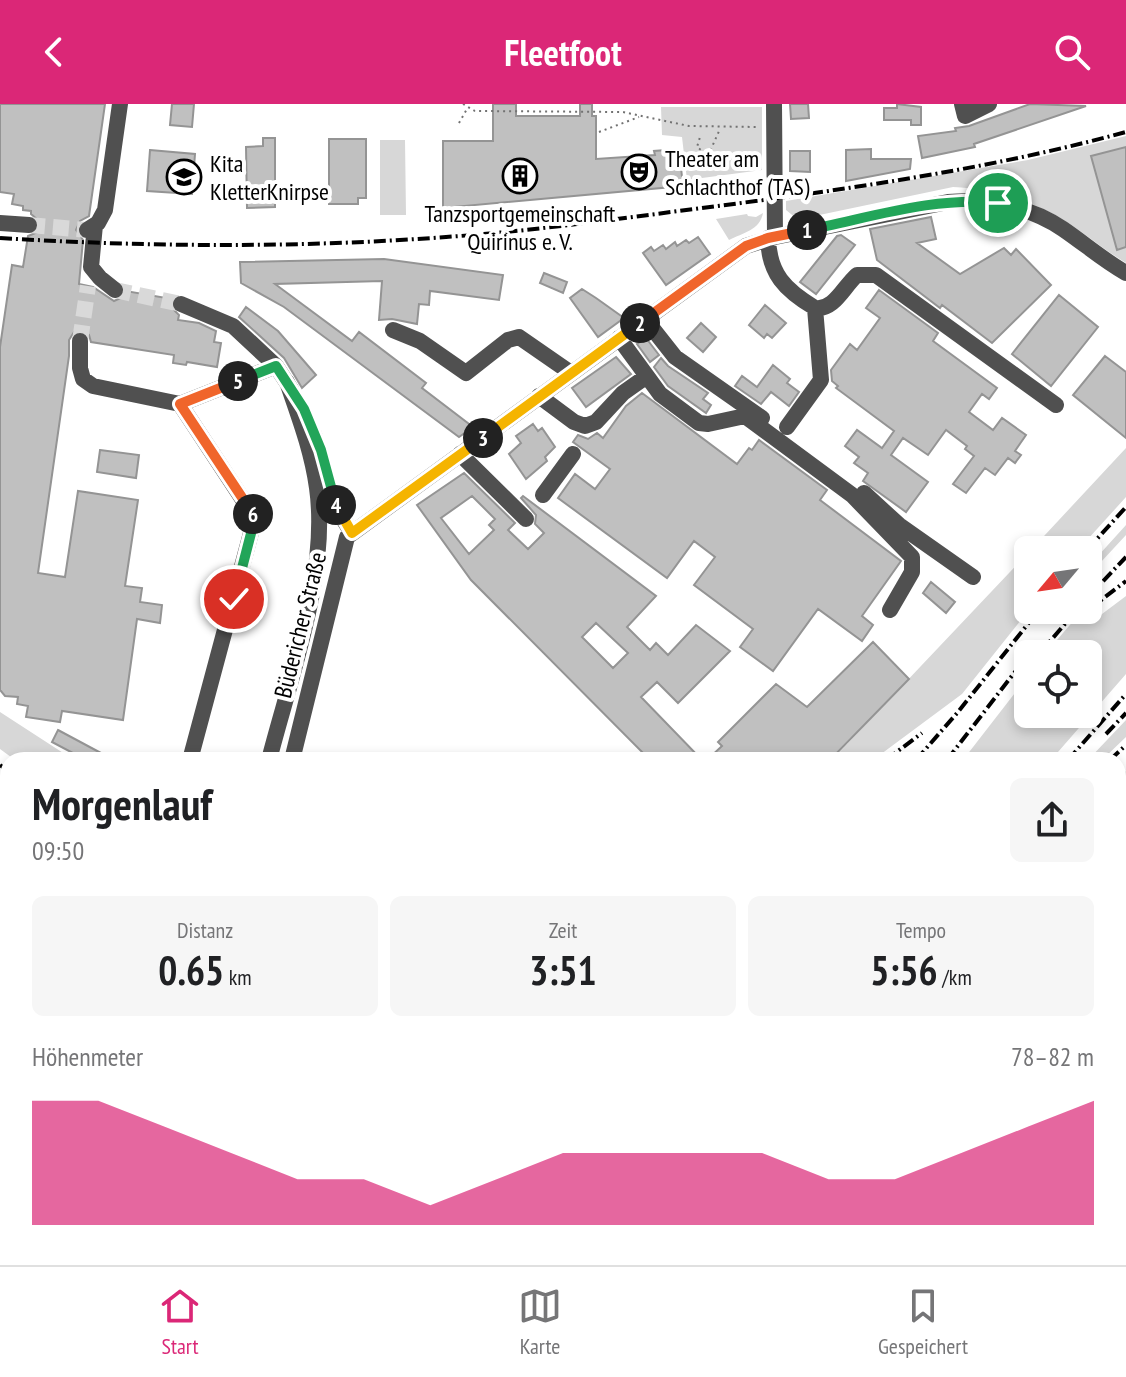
<!DOCTYPE html>
<html lang="de">
<head>
<meta charset="utf-8">
<style>
	body { margin:0; font-family:"PT Sans Narrow",sans-serif; background:#f6f6f6; color:#202124; height:100vh; display:flex; flex-direction:column; font-size:30px; white-space:nowrap }
	* { box-sizing:border-box; margin:0 }
	p { font-size:26px; color:#757577 }
	.icon { flex:none; width:44px; height:44px; fill:none; stroke:currentColor; stroke-width:2; stroke-linecap:round; stroke-linejoin:round }
	.map { position:relative; flex:1; overflow:hidden }
	.drawer { position:absolute; left:0px; top:648px; width:1126px; height:514px; display:flex; flex-direction:column; background:#fff; border-radius:24px 24px 0 0; box-shadow:0 4px 12px #0003 }
	.drawer>* { flex:none }
	.needle { width:52px; rotate:241deg }
	.controls { position:absolute; left:1014px; top:432px; display:grid; gap:16px }
	.controls a { display:grid; place-items:center; width:88px; height:88px; border-radius:12px; background:#fff; box-shadow:0 4px 12px #0003; font-size:40px }
	.pin { position:absolute; display:grid; place-items:center; width:68px; height:68px; color:#fff; margin:-34px; border:4px solid #fff; border-radius:50%; box-shadow:0 2px 8px #0007 }
	.km { position:absolute; width:40px; height:40px; margin:-20px; border-radius:50%; background:#222; color:#fff; font-size:22px; line-height:40px; text-align:center }
	.round { display:grid; place-items:center; flex:none; width:84px; height:84px; border-radius:12px; background:#f6f6f6 }
	.headline { display:flex; align-items:center; justify-content:space-between; height:136px; padding:0 32px }
	h1 { font-size:44px; font-weight:700; line-height:60px }
	.stats { display:grid; grid-template-columns:repeat(3,1fr); gap:12px; height:136px; padding:8px 32px }
	.stats div { display:grid; align-content:center; border-radius:12px; background:#f6f6f6; text-align:center }
	.stats b { font-size:40px; font-weight:700 }
	.stats small { font-size:22px; font-weight:400 }
	.stats p { font-size:22px }
	.chart { height:224px; padding:16px 32px }
	.chart p { display:flex; justify-content:space-between }
	.chart svg { width:100%; height:144px; margin-top:8px; fill:#db2777; opacity:.7 }
	header { display:flex; justify-content:space-between; align-items:center; height:104px; padding:0 32px; background:#db2777; color:#fff; font-size:36px; font-weight:700 }
	.menu { display:flex; justify-content:space-around; align-items:center; height:112px; border-top:2px solid #e0e0e0; background:#fff; font-size:22px; color:#757577 }
	.menu a { display:grid; justify-items:center; gap:4px }
	.menu .selected { color:#db2777 }
	.map>svg:first-child { display:block }
</style>
</head>
<body>
<header><svg class="icon" aria-label="back" viewBox="0 0 24 24"><path d="M15 5l-7 7 7 7"/></svg>Fleetfoot<svg class="icon" aria-label="search" viewBox="0 0 24 24"><circle cx="10" cy="10" r="6"/><path d="M15 15l6 6"/></svg></header>
<div class="map">
<svg width="1126" height="1161" viewBox="0 0 1126 1161">
	<rect width="100%" height="100%" fill="#fff"/>
	<path fill="#d7d7d7" d="M661,3H762V66L687,76L682,33L662,31Z
		M1126,32V43L1091,52L1117,145L1126,143V159C1106,147 1089,133 1070,120C1035,97 994,85 953,83L805,114L797,115L786,106V97L1028,56Z
		M380,36H405L406,111H380Z
		M763,109C760,126 743,129 729,136L716,115L747,110L748,112L756,113Z
		M1126,344V393L1078,446H1031Z
		M1126,421V431L1088,472V463Z
		M1028,449L1029,506L962,590L873,656H832Z
		M1126,492V570L1051,656H963L1028,572V610H1088V550H1045L1081,508L1090,519Z
		M0,608L74,656H15L0,645Z
		M1126,616V633L1102,656H1088Z
		M1126,667V709L1118,716V672Z
		M0,697L8,704V737L0,731Z
		M386,1154H424L426,1161H390Z
		M720,1154H765L761,1161H718Z"/>
	<path fill="#c0c0c0" stroke="#949494" stroke-width="2" fill-rule="evenodd" d="M0,0H105L89,112L80,117L76,126L83,136L79,180L93,183L114,197L123,193L126,187L172,195L170,202L179,211L178,216L199,219L216,227L214,238L221,239L217,263L187,258L186,261L173,259L174,251L91,238L89,231L81,226L74,228L69,236V252L38,469L65,473L78,387L138,396L125,482L142,484L140,498L162,501L160,519L137,515L123,616L62,607L60,618L26,613L28,602L17,600L18,593L5,592L0,586V243L12,161L23,163L28,132L38,128L40,121L38,116L31,110V107L23,106V102L12,100L14,90L0,88Z
		M172,0H194L192,23L170,21Z
		M493,0H516V12H580V0H592V12H596V55L655,51L654,47L679,45L683,82L443,104V37H493Z
		M790,0H808L809,14L791,15Z
		M897,0L921,3V21H911V16H884V4H897Z
		M1030,0L1086,2L974,40L975,43L922,54L918,32L956,27L955,24L969,22Z
		M263,34H275V103L247,104L246,43L263,42Z
		M329,35H366V94H358V100H329Z
		M1126,43V143L1117,146L1091,52Z
		M871,45V55H911L910,65L846,77V46Z
		M150,46L195,50L192,90L147,87Z
		M790,47H810V68L790,67Z
		M931,113L936,135L917,139L960,170L1004,144L1011,151L1016,145L1051,181L992,239L942,201L940,204L877,156L870,125Z
		M841,131L855,141L816,190L800,178L837,132Z
		M698,133L710,150L666,181L643,149L651,143L654,147L663,141L666,145L675,138L677,142L686,136L689,139Z
		M384,155L503,171L499,196L430,187L429,201L419,200L417,220L392,215L379,216L382,177L275,180L352,237L359,228L426,279L422,284L473,323L459,333L284,203L241,179L240,158Z
		M544,169L567,178L563,189L540,179Z
		M582,185L596,194L624,214L598,233L570,194Z
		M879,186L938,229L933,237L997,284L989,295L982,290L969,308L993,326L1002,314L1026,331L1015,347L1021,351L1015,359L1008,354L995,371L985,364L966,389L953,380L974,352L965,345L967,342L946,326L928,351L903,334L891,351L928,378L906,408L863,377L868,369L854,359L859,353L845,342L857,326L882,344L894,327L836,284L838,282L832,277L831,266L850,240L857,246L880,214L866,204Z
		M1059,191L1098,223L1051,282L1012,250Z
		M765,201L786,219L772,234L767,230L764,234L749,221Z
		M246,203L278,227L316,271L302,284L284,254L239,213Z
		M701,219L716,233L703,248L687,234Z
		M646,234L659,251L650,258L637,240Z
		M1105,252L1126,268V334L1073,291Z
		M616,253L631,270L586,303L572,284Z
		M661,254L668,262L708,289L703,295L711,301L706,309L668,282L654,263Z
		M773,261L790,275L787,279L799,288L789,302L771,288L761,300L735,282L742,272L757,283Z
		M642,289L737,360L749,344L752,346L759,336L827,386L820,396L901,457L862,512L873,521L862,537L818,505L773,567L740,543L753,525L694,481L715,453L694,437L667,474L558,394L575,370L595,385L610,365L573,338L578,331L588,335L597,329L603,334L626,302Z
		M533,320L538,327L542,324L555,343L545,353L547,357L526,375L509,350L521,339L516,332Z
		M100,346L139,351L136,374L97,368Z
		M464,369L515,419L508,426L528,445L544,429L535,420L536,411L521,394L523,392L656,492L627,523L650,546L656,539L668,551L696,521L730,547L678,599L657,578L641,593L702,656H650L471,476L417,401ZM472,392L495,415L489,421L494,426L469,450L441,414ZM596,519L628,549L613,564L582,533Z
		M931,478L955,498L946,509L923,489Z
		M873,538L909,575L830,656H707L722,642L718,638L776,580L807,603Z
		M58,626L114,656H86L52,638Z"/>
	<g fill="none" stroke-linecap="round" stroke-linejoin="round">
		<path stroke="#d9d9d9" stroke-width="16" stroke-dasharray="16 8" stroke-linecap="butt" d="M29,121L87,126
			M115,186L181,200
			M80,237L88,182"/>
		<path stroke="#727272" stroke-width="2" stroke-dasharray="2 4" stroke-linecap="butt" d="M463,0L475,7L623,8L689,22L757,23
			M459,19L467,5
			M599,28L639,13
			M705,49L711,45L720,25
			M696,62L704,59L705,49L697,43L700,33"/>
		<path stroke="#505050" stroke-width="16" d="M774,0L775,133
			M962,0L965,12L989,0
			M0,119L29,121
			M95,121L91,163L100,174L115,186
			M87,126L98,119L105,106L120,0
			M768,134C769,170 785,186 815,204C834,207 844,182 857,171H876L1056,301
			M181,200L233,222L276,262L291,285
			M645,215L675,253L762,314
			M393,226L420,237L466,269L508,236L519,233L571,269
			M619,234L660,290L699,319L708,320L745,312L852,391L912,453V468L890,506
			M80,237V264L83,275L93,282L180,300L255,414L190,656
			M539,292L574,318L585,322L596,318L623,289L647,272
			M180,300L276,262
			M787,323L821,276L815,204
			M314,330L337,405L352,429
			M460,350L526,415
			M864,389L899,421L973,473
			M543,391L573,350
			M269,656C290,574 329,469 317,384C312,347 299,313 287,278
			M292,656L347,433L746,142L775,133L948,98C989,95 1029,102 1063,125C1085,140 1103,156 1126,169
			M0,774L8,778
			M0,1079L8,1070
			M171,1154L180,1161
			M352,1154L355,1161
			M257,1161L264,1154"/>
		<path stroke="#000" stroke-width="4" stroke-dasharray="12 4 2 4" stroke-linecap="butt" d="M0,134C149,143 298,144 446,133C535,127 623,114 710,103C850,85 990,65 1126,28
			M1087,446L1126,403
			M1088,493L1126,453
			M1088,506L1126,477
			M1039,550L1077,506
			M1106,630L1126,609
			M886,656L922,629
			M916,656L958,608L1039,506
			M947,656L1028,551
			M1068,656L1126,590
			M1110,656L1126,641
			M0,661L8,667
			M0,689L8,695
			M0,745L8,750
			M1118,747L1126,740
			M1118,783L1126,779
			M1118,798L1126,792
			M380,1154L383,1161
			M712,1161L714,1154
			M808,1161L811,1154
			M823,1161L826,1154"/>
	</g>
	<g fill="none" stroke-linecap="round" stroke-linejoin="round">
		<g stroke="#fff" stroke-width="16">
			<path id="split-1" d="M807,126C869,114 935,92 998,99"/>
		</g>
		<g stroke="#fff" stroke-width="16">
			<path id="split-2" d="M640,219L746,142L768,134L807,126"/>
		</g>
		<g stroke="#fff" stroke-width="16">
			<path id="split-3" d="M483,334L640,219"/>
		</g>
		<g stroke="#fff" stroke-width="16">
			<path id="split-4" d="M336,401L352,429L483,334"/>
		</g>
		<g stroke="#fff" stroke-width="16">
			<path id="split-5" d="M238,277L276,262L304,305L321,346L336,401"/>
		</g>
		<g stroke="#fff" stroke-width="16">
			<path id="split-6" d="M238,277L180,300L253,410"/>
		</g>
		<g stroke="#fff" stroke-width="16">
			<path id="split-7" d="M234,495L255,414L253,410"/>
		</g>
		<use href="#split-1" stroke="#22a559" stroke-width="10"/>
		<use href="#split-2" stroke="#f0652b" stroke-width="10"/>
		<use href="#split-3" stroke="#f5b400" stroke-width="10"/>
		<use href="#split-4" stroke="#f5b400" stroke-width="10"/>
		<use href="#split-5" stroke="#22a559" stroke-width="10"/>
		<use href="#split-6" stroke="#f0652b" stroke-width="10"/>
		<use href="#split-7" stroke="#22a559" stroke-width="10"/>
	</g>
	<defs>
		<g id="theatre-ring" transform="scale(1.8)"><circle r="9.5" fill="#fff" stroke="#000" stroke-width="1.5"/><path d="M-5-5.5Q0-4 5-5.5V0Q5 5 0 6Q-5 5-5 0ZM-3.3-2.5H-1v1.5H-3.3ZM1-2.5H3.3v1.5H1ZM-2.8 1Q0 5.5 2.8 1Z" fill="#000"/></g>
		<g id="building-ring" transform="scale(1.8)"><circle r="9.5" fill="#fff" stroke="#000" stroke-width="1.5"/><path d="M-4-6H4V6H1V3H-1V6H-4ZM-2.5-4.3h1.7v1.8h-1.7ZM.8-4.3h1.7v1.8H.8ZM-2.5-1h1.7V.8h-1.7ZM.8-1h1.7V.8H.8Z" fill="#000"/></g>
		<g id="school-ring" transform="scale(1.8)"><circle r="9.5" fill="#fff" stroke="#000" stroke-width="1.5"/><path d="M0-5L7-2L0 1L-7-2ZM-4 1L0 2.5L4 1V4Q0 6-4 4Z" fill="#000"/></g>
	</defs>
	<g fill-rule="evenodd">
		<use href="#theatre-ring" x="639" y="68"/>
		<use href="#building-ring" x="520" y="72"/>
		<use href="#school-ring" x="184" y="73"/>
	</g>
	<g text-anchor="middle" dominant-baseline="central" stroke-width="8" stroke-linejoin="round" paint-order="stroke">
		<g font-size="24" fill="#000" stroke="#fff" text-anchor="start">
			<text x="665" y="54">Theater am<tspan x="665" dy="28">Schlachthof (TAS)</tspan></text>
			<text x="210" y="59">Kita<tspan x="210" dy="28">KletterKnirpse</tspan></text>
			<text x="520" y="109" text-anchor="middle">Tanzsportgemeinschaft<tspan x="520" dy="28">Quirinus e. V.</tspan></text>
		</g>
		<g font-size="24" fill="#000" stroke="#fff">
			<text transform="translate(300 521) rotate(-76)">Büdericher Straße</text>
		</g>
	</g>
</svg>
<div class="controls">
<a><svg class="needle" viewBox="-14 -14 28 28"><path d="M0-13l5 13h-10z" fill="#e53935"/><path d="M0 13l5-13h-10z" fill="#757577"/></svg></a>
<a><svg class="icon" aria-label="locate" viewBox="0 0 24 24"><circle cx="12" cy="12" r="6"/><path d="M12 2v4M12 18v4M2 12h4M18 12h4"/></svg></a>
</div>
<div class="pin" style="left:998px;top:99px;background:#1e9e55"><svg class="icon" aria-label="arrive" viewBox="0 0 24 24"><path d="M6 21V4h12l-3 4 3 4H6"/></svg></div>
<div class="pin" style="left:234px;top:495px;background:#d93025"><svg class="icon" aria-label="check" viewBox="0 0 24 24"><path d="M5 12l5 5 9-10"/></svg></div>
<b class="km" style="left:807px;top:126px">1</b>
<b class="km" style="left:640px;top:219px">2</b>
<b class="km" style="left:483px;top:334px">3</b>
<b class="km" style="left:336px;top:401px">4</b>
<b class="km" style="left:238px;top:277px">5</b>
<b class="km" style="left:253px;top:410px">6</b>
<section class="drawer">
<div class="headline"><div><h1>Morgenlauf</h1><p>09:50</p></div><a class="round"><svg class="icon" aria-label="share" viewBox="0 0 24 24"><path d="M12 15V3M7 8l5-5 5 5M5 13v7h14v-7"/></svg></a></div>
<div class="stats">
<div><p>Distanz</p><b>0.65<small> km</small></b></div>
<div><p>Zeit</p><b>3:51</b></div>
<div><p>Tempo</p><b>5:56<small> /km</small></b></div>
</div>
<div class="chart"><p><span>Höhenmeter</span>78–82 m</p>
<svg viewBox="0 0 160 44" preserveAspectRatio="none"><path d="M0 44V6L10 6L20 14L30 22L40 30L50 30L60 38L70 30L80 22L90 22L100 22L110 22L120 30L130 30L140 22L150 14L160 6V44z"/></svg>
</div>
</section>
</div>
<nav class="menu">
<a class="selected"><svg class="icon" aria-label="home" viewBox="0 0 24 24"><path d="M3 11l9-7 9 7M6 9v11h12V9"/></svg>Start</a>
<a><svg class="icon" aria-label="map" viewBox="0 0 24 24"><path d="M3 6l6-2 6 2 6-2v14l-6 2-6-2-6 2zM9 4v14M15 6v14"/></svg>Karte</a>
<a><svg class="icon" aria-label="saved" viewBox="0 0 24 24"><path d="M7 4h10v16l-5-4-5 4z"/></svg>Gespeichert</a>
</nav>
</body>
</html>
